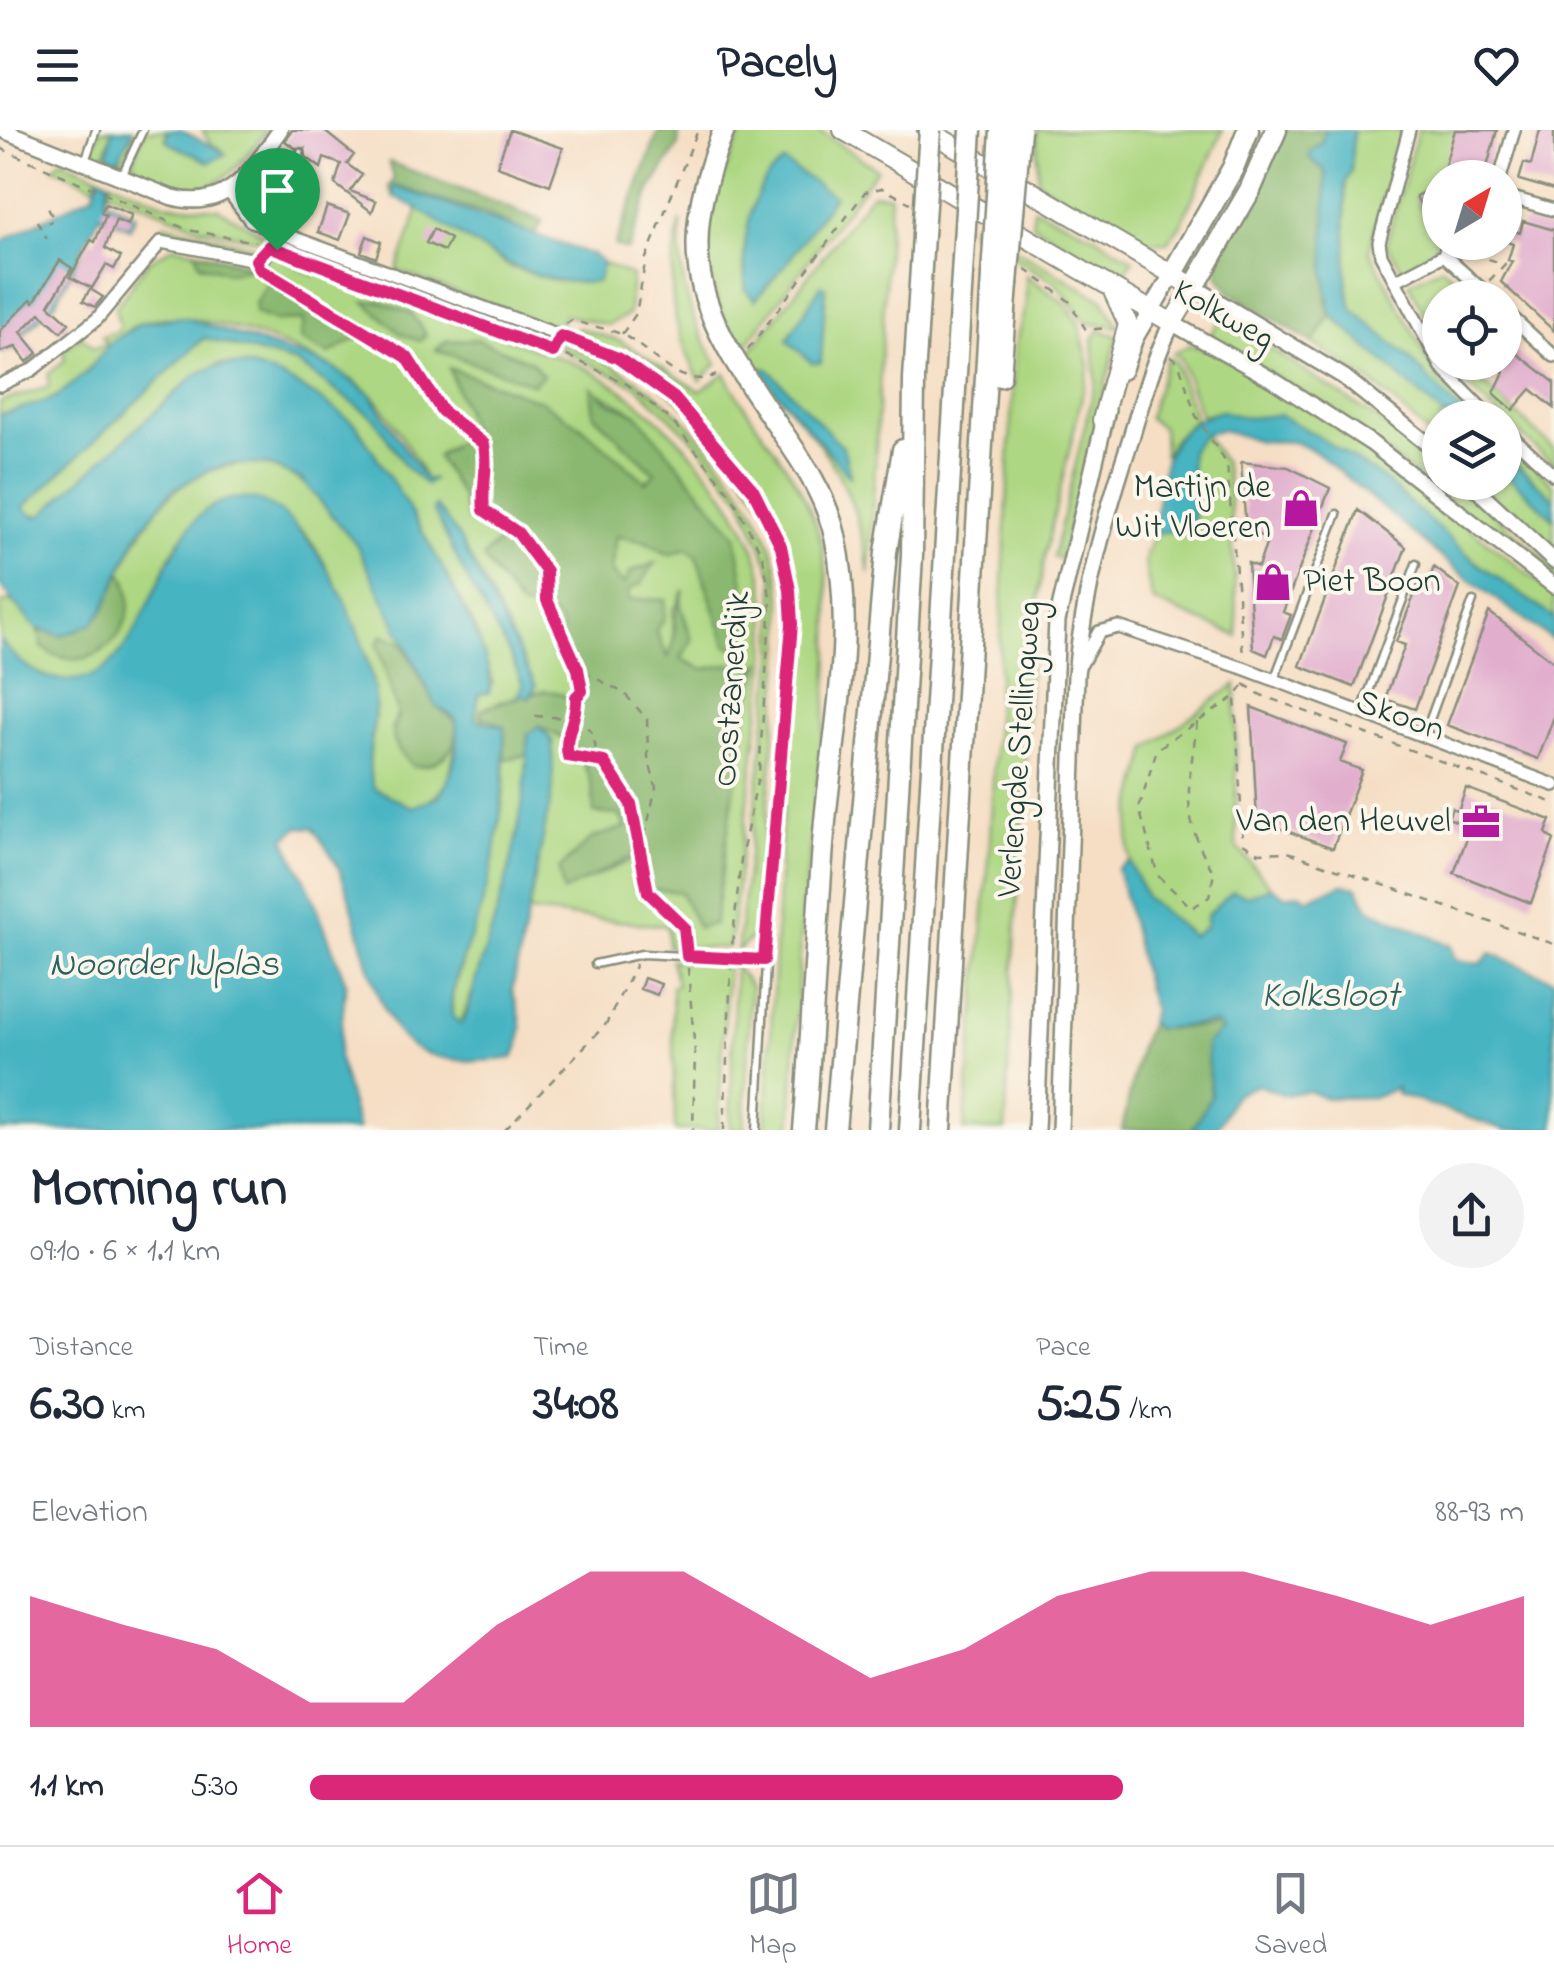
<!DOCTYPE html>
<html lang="en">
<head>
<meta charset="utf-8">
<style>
	body { margin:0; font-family:"Indie Flower",sans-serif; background:#f2f2f3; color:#1f2937; height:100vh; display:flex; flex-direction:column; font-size:38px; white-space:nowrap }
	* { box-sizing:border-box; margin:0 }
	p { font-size:32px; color:#747a83 }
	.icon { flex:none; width:55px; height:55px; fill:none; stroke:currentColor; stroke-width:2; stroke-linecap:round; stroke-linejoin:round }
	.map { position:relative; height:1000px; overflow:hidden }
	.details { display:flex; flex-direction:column; background:#fff; flex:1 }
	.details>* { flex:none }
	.needle { width:65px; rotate:38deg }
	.buttons { position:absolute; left:1422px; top:30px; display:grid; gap:20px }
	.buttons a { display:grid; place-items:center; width:100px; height:100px; border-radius:50%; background:#fff; box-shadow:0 2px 8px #0004; font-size:50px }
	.pin { position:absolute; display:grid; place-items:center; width:85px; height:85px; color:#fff; margin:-102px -42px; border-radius:50% 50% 50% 0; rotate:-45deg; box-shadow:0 0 10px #0007 }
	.pin .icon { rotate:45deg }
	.round { display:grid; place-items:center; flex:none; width:105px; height:105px; border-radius:52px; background:#f2f2f3 }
	.head { display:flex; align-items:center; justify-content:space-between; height:170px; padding:0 30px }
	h1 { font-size:55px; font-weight:700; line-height:75px }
	.figures { display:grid; grid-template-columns:repeat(3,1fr); gap:15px; height:170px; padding:10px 30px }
	.figures div { display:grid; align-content:center }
	.figures b { font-size:50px; font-weight:700 }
	.figures small { font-size:28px; font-weight:400 }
	.figures p { font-size:28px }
	.chart { height:280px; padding:20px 30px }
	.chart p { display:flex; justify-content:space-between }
	.chart svg { width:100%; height:180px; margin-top:10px; fill:#db2777; opacity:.7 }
	ul { padding:0 30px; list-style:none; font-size:32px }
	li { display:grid; grid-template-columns:160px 120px 1fr; align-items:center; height:75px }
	li i { height:25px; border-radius:12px; background:#db2777 }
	header { display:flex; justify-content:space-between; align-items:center; height:130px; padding:0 30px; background:#fff; font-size:45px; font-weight:700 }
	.dock { display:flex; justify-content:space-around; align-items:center; height:140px; border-top:2px solid #e0e1e3; background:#fff; font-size:28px; color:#747a83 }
	.dock a { display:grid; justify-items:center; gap:5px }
	.dock .active { color:#db2777 }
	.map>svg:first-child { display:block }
</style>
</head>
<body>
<header><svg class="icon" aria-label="menu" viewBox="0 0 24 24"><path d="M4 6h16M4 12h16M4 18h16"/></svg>Pacely<svg class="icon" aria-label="heart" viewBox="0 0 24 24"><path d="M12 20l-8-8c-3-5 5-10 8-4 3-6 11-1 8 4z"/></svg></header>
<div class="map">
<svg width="1554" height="1000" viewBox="0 0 1554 1000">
	<rect width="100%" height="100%" fill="#fbf7ec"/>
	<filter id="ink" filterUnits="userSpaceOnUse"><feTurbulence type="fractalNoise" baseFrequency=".01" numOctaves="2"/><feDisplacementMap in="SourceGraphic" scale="20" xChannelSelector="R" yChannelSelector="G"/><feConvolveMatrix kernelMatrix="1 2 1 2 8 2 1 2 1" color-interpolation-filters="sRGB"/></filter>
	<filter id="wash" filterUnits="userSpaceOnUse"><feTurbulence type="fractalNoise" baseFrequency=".0048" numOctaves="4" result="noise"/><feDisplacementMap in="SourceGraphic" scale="40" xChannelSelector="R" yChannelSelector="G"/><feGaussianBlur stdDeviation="2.25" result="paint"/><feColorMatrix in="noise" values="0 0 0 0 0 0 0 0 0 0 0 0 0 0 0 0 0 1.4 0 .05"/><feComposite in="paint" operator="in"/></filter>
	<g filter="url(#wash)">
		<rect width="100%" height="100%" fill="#f5dec4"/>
		<path fill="#add782" stroke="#668a5b" stroke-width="2.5" fill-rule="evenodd" d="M100,0H112L105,24L120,30L123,16L139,0L123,33L97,27L93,17Z
			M145,0H167L165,9L223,20L210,13L202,0H267C227,53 195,86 131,38Z
			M743,0H818L877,39L740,223C692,129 700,94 743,0ZM792,40L834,66L787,133L755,170L746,161C738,97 752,85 792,40Z
			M1037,0H1223L1180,96L1167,112L1137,113L1038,52Z
			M1353,0H1402L1369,120L1439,250L1480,287H1465L1407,226L1352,179L1347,156L1345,53L1351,41Z
			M1418,0H1458L1440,53L1416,67L1428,94L1440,89L1435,126L1403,140L1386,114Z
			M61,30L166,74L219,79L263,105L264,111L201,98L107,60L112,51L97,46V57L54,38Z
			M872,63L890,65L869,444C854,336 811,306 746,227Z
			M1034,78L1093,105L1133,130L1121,148L1032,94Z
			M419,79L510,137L556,151L597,152L603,133L632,146L629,184L608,195L565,185L557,198L397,141Z
			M681,90C677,144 688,188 717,234L700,251C669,191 666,157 681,90Z
			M164,94L262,119L253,125L174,107H155Z
			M972,94L1103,170L1119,197L1087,193L1056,153L971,102Z
			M279,111L312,126L314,123L553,210L548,215L275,114Z
			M174,116L256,136L272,123L314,145L317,140L577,234C648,266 742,362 761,440C768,469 766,502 766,532L729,818L668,817L667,796L528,782L553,658L552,610L543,600C573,597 582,637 596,657C606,671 618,683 628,697L563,761L730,686L745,589L760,535L746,547L732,534L703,539L681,529L692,510L680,473L673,479L674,515L669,528L656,501L628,470L629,460L611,442L616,405L646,412L669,425L684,419L696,425L727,516L755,522L637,284L591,258L594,285L656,343L646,352L580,296L473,301L437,326L461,365L468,390L485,396L500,411L488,421C486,446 508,453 517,474L546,479L561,495L562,522L580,558L572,571L547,561L533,563L536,556C505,495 477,431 436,376L433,380L471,457L497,496L523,555L516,568L499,571L480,585L486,592L474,589L478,564L493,553L476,499L357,295L313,264L249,236L219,234L193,247L42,385L26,383L22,377L204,208L297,233L374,288L405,335L426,354C423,338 386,278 371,264C332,228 195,172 143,192C111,205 95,236 70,257C50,274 24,277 0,285V272L49,257L48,244L65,230L63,221L82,206L93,218L107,214L102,206L117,202L120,196L115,178L148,132ZM260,167L321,183L364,208L304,190L275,191L256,172ZM476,210L532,232L446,211Z
			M1442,137L1477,167L1440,168V218L1409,153Z
			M1026,145L1066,174L1079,194L1089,236L1045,424L1031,519L1005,1000H964L989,728L1015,215L1026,174Z
			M1331,185L1445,287L1440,288V315L1375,255L1313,213Z
			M1222,187L1429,323L1440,334V352L1459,353L1554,437V450L1328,278L1209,207Z
			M578,198L620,211L700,261L725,243C751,295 795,336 815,392C849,486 813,669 804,771C797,847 795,924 791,1000H765C774,881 776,761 786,642C792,561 812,479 783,400L701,289L630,230L572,204Z
			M1099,200L1118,206L1060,429L1053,427L1096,251L1093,209Z
			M560,213C618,232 664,264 703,310C731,344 757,377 772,419C790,473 780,530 776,586C770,659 762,732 754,806L737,821L774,527V447L742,370L697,313L638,257L558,218Z
			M1190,215L1212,219L1345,301L1554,464V488L1477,433L1382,348L1311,302L1279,285L1247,288L1220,281L1201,286L1180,228L1173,224Z
			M1167,228L1175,232L1195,289L1171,312L1164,326L1163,298L1148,288Z
			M1448,233H1461L1554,319V335L1455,245Z
			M1204,304L1224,333L1229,360L1238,506L1153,471C1147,446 1137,422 1159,402L1194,401L1190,321Z
			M1505,310L1554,355V369L1505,324Z
			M253,333C339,342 383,464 415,532L401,512L377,514L398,582L391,600L444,628L455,611C451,646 448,667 412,677L374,658C362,631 378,597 375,567C372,538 323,414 301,400C280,387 253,380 230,371C211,380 194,390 182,407C150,450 139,551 70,550C38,550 19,533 0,510V474L11,471L38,499L42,517L53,525L88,527L127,452L121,442C148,381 181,336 253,333Z
			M1505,343L1554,389V425L1477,353L1505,352Z
			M1236,554V716L1271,757L1248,766L1192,807C1180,792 1163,784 1149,771C1110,733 1137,662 1148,618Z
			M528,625L520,702L494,805L460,894L452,886V866C475,787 506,712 505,629Z
			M671,830L728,834L718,1000H675L672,856L677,855Z
			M735,835L751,857L744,1000H730Z"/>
		<path fill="#8ab870" stroke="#547a52" stroke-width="2.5" d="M659,0H679L678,16L650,60L628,120L615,116Z
			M1280,0H1324L1322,13L1309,26L1326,42L1327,171L1331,185L1313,213L1230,162L1217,144L1218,131Z
			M389,32L543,91L533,106L485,84L395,56L394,66L389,57L394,48Z
			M196,121L254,138L229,143L199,134Z
			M269,151L367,209L357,208L329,224L300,209L304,190L275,191L255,183L256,172Z
			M380,171L411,183L426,204L420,211L401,204L365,172Z
			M476,209L532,232L543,245L533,254L436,220L446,211Z
			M449,238L541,271L580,296L646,352L655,343L594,285L591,257L611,273L637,284L736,405L755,523L727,516L696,425L685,419L670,425L646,412L616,406L611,442L624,454L630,442L655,433L641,454L629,460L628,469L665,470L664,490L656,501L668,527C680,505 669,485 684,460L680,474L692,510L681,529L703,539L732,534L746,547L760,533L745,589L714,794L698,798L680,762L635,758L633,726L563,762L559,739L592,708L626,697L619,685L594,683C594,638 579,612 538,596L528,604V625L505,629L504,597L480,585L482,579L524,564L529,568C540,556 561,561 572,571L580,558L562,522L561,494L546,479L522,478L483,428L500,411L485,396L468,390L461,365L437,327L472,301Z
			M121,442C151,493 92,556 42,517L38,499L43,502L104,479Z
			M382,505L401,512L436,576L457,592C459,619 438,639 412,636C376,597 404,602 396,577C389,556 385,536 377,514Z
			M1150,893L1157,899L1221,896L1219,905L1211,910V967L1192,1000H1122L1140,916Z"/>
		<path fill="#47b4c2" stroke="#33787b" stroke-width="2.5" d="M112,0H133L118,29L108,25Z
			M167,0H181L226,24L209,32L167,12Z
			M1324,0H1353L1351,41L1345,53L1347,156L1352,179L1407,226L1465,287H1445L1331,185L1325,144L1326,42L1309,27L1310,21L1322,12Z
			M784,32L834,66L787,133L755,170L746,161C741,121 746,57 784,32Z
			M99,47L109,51L105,70L135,85L130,98L100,85L55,173L24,203L21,217L0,223V112L93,64Z
			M394,56L593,125L603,133L597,152C518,159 460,99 394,66Z
			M821,155L826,158L821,233H812L787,210Z
			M183,187L331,236L371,265L421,344L427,350L434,348L426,355L405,336L374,288L297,233L204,208L23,378L35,387L42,385L193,247C245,212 315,264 356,295C383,336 504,524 489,563L479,564L475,589L504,597C506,661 499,720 480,782C470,815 448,850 452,886L460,894C470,885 471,866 475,852C502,769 527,692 528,604L538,596L552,610L553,658L512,861C521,884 527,906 513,928C483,933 427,934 403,909C368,871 360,783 338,737C332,724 321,711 313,698L298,697L285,709L311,762L346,853L338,926L358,1000H0V510C19,533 38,550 69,550C161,551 154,353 252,369C313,380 370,511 375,568C377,597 362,631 374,658L412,677L439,667C452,648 462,610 455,588L436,576L356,414L301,349L268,335L230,334L209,340L171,361L137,405L104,479L92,494L61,506L35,498L0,455V285L55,268L88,241L109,214L141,193Z
			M757,239H768L843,317L851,348Z
			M1220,281L1247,288L1279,285L1311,302L1382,348L1477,433L1554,488V511L1457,440L1316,322L1294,312L1259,311L1222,300L1204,304L1190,321L1194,401L1159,402L1152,408C1164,351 1153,300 1220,281Z
			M1505,324L1554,369V389L1505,343Z
			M436,376L459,407L536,556L529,568L524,564L516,568L523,555C510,519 490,490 472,458C458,432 447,405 433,380Z
			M1129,731L1146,768L1192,806L1206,797V786L1233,761L1248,766L1271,757L1285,766L1300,763L1308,769L1343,754L1357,757L1370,779L1451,816L1455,830L1480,834L1491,823L1554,850V1000H1506L1396,964L1397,958L1375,967L1325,968L1308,961L1284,965L1258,955L1235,964L1216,1000H1192L1211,966L1206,914L1222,900L1215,893L1156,899L1149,892L1153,880C1140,837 1131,786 1117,739Z"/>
		<g id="blocks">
			<path fill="#e1aecd" d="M292,0H323L354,25L347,34L362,45L350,61L376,71L372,82L335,54L341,34L324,28L321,38L306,27L305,18H295L285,11Z
				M510,0L563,18L550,55L497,36Z
				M1455,0H1497L1484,48H1466L1468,41L1445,35Z
				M1540,0H1554V60L1519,50L1524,33L1531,35Z
				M1440,53V64L1421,76L1416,66Z
				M284,58L309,64L302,87L281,77Z
				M105,74L132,85L128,95L116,90L105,118L121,127L114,139L106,135L92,158L70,147L91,110L95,112L106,85L101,83Z
				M327,76L350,84L340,110L318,102Z
				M1523,91L1554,100V201L1501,152L1512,131L1508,130L1513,114L1505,111L1508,99L1520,103Z
				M433,99L450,109L444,121L426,113Z
				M367,106L381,112L376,128L361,122Z
				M60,130L72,138L49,175L69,193L61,202L40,183L21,202L38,223L27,232L16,217L0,222V201L31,169L34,172Z
				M90,159L103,167L95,177L83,171Z
				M1505,214L1554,252V278L1531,259L1513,280L1494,263L1504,242L1494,232H1505Z
				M1241,332L1288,337L1330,358L1283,482L1291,485L1282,509L1274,506L1267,525L1253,519L1248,433L1258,437L1268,409L1246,400Z
				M1358,380L1406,417L1354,557L1300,536Z
				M1434,437L1460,457L1415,579L1385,569L1405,515L1396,512L1418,455L1426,458Z
				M1489,482L1554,532V587L1538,629L1447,595Z
				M1251,577L1347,614L1340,632L1362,640L1333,718L1257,690Z
				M1466,658L1551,690L1546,703L1554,710L1531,773L1454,743L1471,697L1448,688L1452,678L1458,681Z
				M644,848L661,854L657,865L640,859Z"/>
		</g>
	</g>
	<g filter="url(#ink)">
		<use href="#blocks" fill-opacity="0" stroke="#8a8e7c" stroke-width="2.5"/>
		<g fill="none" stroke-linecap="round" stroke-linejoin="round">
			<g stroke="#8a8e7c" stroke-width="11">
				<path id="service" d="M85,31L96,0
					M256,36L283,37L300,23
					M122,45L143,0
					M563,206L635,239L689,283L761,372L787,435L792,494L772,722L757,1000
					M1274,550L1337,384
					M1361,583L1416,434
					M1424,606L1473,471
					M595,834L642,824L764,830"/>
			</g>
			<g stroke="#8a8e7c" stroke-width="16">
				<path id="minor" d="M1409,0L1379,112L1381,125L1442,238L1491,288
					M1500,48L1514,0
					M229,62L250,90L262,96L561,206
					M1505,66L1554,80
					M1430,79L1440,73
					M1444,125L1491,168
					M1395,151L1444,125L1448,112
					M1505,181L1554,226
					M0,255L32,240L97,189L161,112L256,130L265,126L275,101
					M1505,300L1554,345
					M1081,534L1099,502L1118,497L1243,538L1554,655"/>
			</g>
			<g stroke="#8a8e7c" stroke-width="19">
				<path id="tertiary" d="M2,0L171,67C227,83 252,40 280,0
					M1194,157L1344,247L1440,324
					M1172,193L1273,250L1371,313L1554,456
					M1469,352L1554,431"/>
			</g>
			<g stroke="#8a8e7c" stroke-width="20">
				<path id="secondary" d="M1123,241L1135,208L1173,143
					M1036,1000L1057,491L1107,280
					M1060,1000L1076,545C1083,464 1105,388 1130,311C1142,271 1153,231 1172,193"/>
			</g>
			<g stroke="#8a8e7c" stroke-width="22">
				<path id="primary" d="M843,0L1172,193L1194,157L927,0
					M1102,290L1128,194L1112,159"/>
			</g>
			<g stroke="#8a8e7c" stroke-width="25">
				<path id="motorway" d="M724,0C670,135 703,187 780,299C803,332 826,366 835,406C856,500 834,596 825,691C816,794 813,897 804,1000
					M1173,143L1233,38L1248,0
					M1194,157L1250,60L1276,0
					M1000,246L1007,154
					M835,1000L886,422L903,320
					M878,1000L912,425L914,249L923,105
					M910,1000L963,128
					M941,1000L992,146"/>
			</g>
			<path stroke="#8a8e7c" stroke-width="2.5" stroke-dasharray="8 8" stroke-linecap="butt" d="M0,18L188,100L255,112
				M48,78L54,90L48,93
				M37,91L47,109
				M1458,120L1505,134L1489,151
				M281,122L572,228L627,254L672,291L732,366L763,427L771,472L759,642L741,729L732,816
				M1025,139L1069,171L1086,200L1109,198
				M263,141L407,227L442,281L485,314C489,342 481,355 484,380L517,403L546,441L547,470L577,537
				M566,194L572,190C588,196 612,199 625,206C653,222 681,261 716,245
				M622,204L636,184L646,128L698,0
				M748,220L865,62L882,58L910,73
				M1170,226L1178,231L1196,286L1227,334L1243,526
				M1244,554L1261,565L1554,673
				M1243,556L1235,568L1243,713L1259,723L1288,722L1554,814
				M535,586L571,588L576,584V567L581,561L578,539L624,563L647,589L648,627L656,657L643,714L648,762L684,797L686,816
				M1197,592C1189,657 1178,684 1214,743L1209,767L1192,778L1158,746L1139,678L1157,619L1233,568
				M604,632L597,625L593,604L576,584L567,610L569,626L604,632L631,674L644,737
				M688,838L695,923L693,1000
				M505,1000L606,894L636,834
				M724,1000L731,839"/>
			<use href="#service" stroke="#fff" stroke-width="6"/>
			<use href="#minor" stroke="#fff" stroke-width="11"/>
			<use href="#tertiary" stroke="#fff" stroke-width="14"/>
			<use href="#secondary" stroke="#fff" stroke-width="15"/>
			<use href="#primary" stroke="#fff" stroke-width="18"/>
			<use href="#motorway" stroke="#fff" stroke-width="20"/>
			<g stroke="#8a8e7c" stroke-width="25" stroke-linecap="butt">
				<path id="motorway-bridge" d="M923,105L930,0
					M963,128L971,0
					M992,146L1001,0
					M1007,154L1020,0"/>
			</g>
			<use href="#motorway-bridge" stroke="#fff" stroke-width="20"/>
		</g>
	</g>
	<g fill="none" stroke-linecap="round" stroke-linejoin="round" filter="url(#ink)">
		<g stroke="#fff" stroke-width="20">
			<path id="route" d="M269,116L553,222L561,206L618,228L674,268L753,360L781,416L790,460L792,494L764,830L687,826L684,797L648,762L631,674L604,632L568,626C563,605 578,588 576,567L582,561L578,539L547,470L546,441L518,403L484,380C481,356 489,341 484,314L442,281L407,227L260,139L256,130Z"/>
		</g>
		<use href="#route" stroke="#db2777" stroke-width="12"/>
	</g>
	<defs>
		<g id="shop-bare" transform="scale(3)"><path d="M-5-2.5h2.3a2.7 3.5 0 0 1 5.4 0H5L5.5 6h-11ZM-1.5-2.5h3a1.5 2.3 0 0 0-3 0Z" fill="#b5179e" stroke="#fbf7ec" stroke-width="2.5" paint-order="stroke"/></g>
		<g id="office-bare" transform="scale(3)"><path d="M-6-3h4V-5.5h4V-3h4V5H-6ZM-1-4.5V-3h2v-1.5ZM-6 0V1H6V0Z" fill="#b5179e" stroke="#fbf7ec" stroke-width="2.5" paint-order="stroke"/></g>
	</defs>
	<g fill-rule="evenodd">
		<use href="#shop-bare" x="1301" y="378"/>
		<use href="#shop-bare" x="1273" y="452"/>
		<use href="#office-bare" x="1481" y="692"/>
	</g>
	<g text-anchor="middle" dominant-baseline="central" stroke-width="8" stroke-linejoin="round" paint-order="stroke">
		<g font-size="35" fill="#1f3d34" stroke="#fbf7ec">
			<text transform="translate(1223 186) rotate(29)">Kolkweg</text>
			<text transform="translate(733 559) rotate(-86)">Oostzanerdijk</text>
			<text transform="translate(1400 587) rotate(20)">Skoon</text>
			<text transform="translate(1021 619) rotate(-86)">Verlengde Stellingweg</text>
		</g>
		<g font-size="35" fill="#1f3d34" stroke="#fbf7ec" text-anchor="end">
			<text x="1271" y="358">Martijn de<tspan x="1271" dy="40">Wit Vloeren</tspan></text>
			<text x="1303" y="452" text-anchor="start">Piet Boon</text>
			<text x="1451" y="692">Van den Heuvel</text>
		</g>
		<g font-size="38" font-style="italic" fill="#2b615f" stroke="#fbf7ec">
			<text x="164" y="836">Noorder IJplas</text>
			<text x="1330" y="867">Kolksloot</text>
		</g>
	</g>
</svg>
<div class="buttons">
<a><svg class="needle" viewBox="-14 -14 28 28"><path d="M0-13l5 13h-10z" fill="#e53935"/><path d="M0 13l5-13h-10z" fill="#747a83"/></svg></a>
<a><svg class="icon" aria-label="locate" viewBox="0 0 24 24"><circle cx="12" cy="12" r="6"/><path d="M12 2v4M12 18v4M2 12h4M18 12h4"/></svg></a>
<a><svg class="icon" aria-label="layers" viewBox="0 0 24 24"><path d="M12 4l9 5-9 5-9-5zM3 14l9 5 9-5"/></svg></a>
</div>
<div class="pin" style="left:277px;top:120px;background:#1e9e55"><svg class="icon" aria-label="arrive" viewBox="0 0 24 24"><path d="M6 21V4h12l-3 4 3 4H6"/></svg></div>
</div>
<section class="details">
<div class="head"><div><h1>Morning run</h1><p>09:10 · 6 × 1.1 km</p></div><a class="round"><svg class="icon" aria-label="share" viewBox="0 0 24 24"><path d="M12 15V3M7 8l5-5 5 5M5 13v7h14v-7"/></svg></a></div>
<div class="figures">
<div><p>Distance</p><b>6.30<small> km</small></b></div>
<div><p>Time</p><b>34:08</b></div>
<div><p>Pace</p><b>5:25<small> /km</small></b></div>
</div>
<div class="chart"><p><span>Elevation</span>88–93 m</p>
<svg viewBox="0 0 160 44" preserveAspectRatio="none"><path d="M0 44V12L10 19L20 25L30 38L40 38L50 19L60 6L70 6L80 19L90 32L100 25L110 12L120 6L130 6L140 12L150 19L160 12V44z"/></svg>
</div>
<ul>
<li><b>1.1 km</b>5:30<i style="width:67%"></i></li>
</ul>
</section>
<nav class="dock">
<a class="active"><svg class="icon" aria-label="home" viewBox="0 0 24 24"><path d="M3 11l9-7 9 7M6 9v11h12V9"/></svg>Home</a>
<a><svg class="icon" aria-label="map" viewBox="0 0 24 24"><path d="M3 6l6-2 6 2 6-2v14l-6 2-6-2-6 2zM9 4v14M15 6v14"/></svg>Map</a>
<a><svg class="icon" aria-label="saved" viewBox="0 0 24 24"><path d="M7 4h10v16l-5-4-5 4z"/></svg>Saved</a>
</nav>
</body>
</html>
